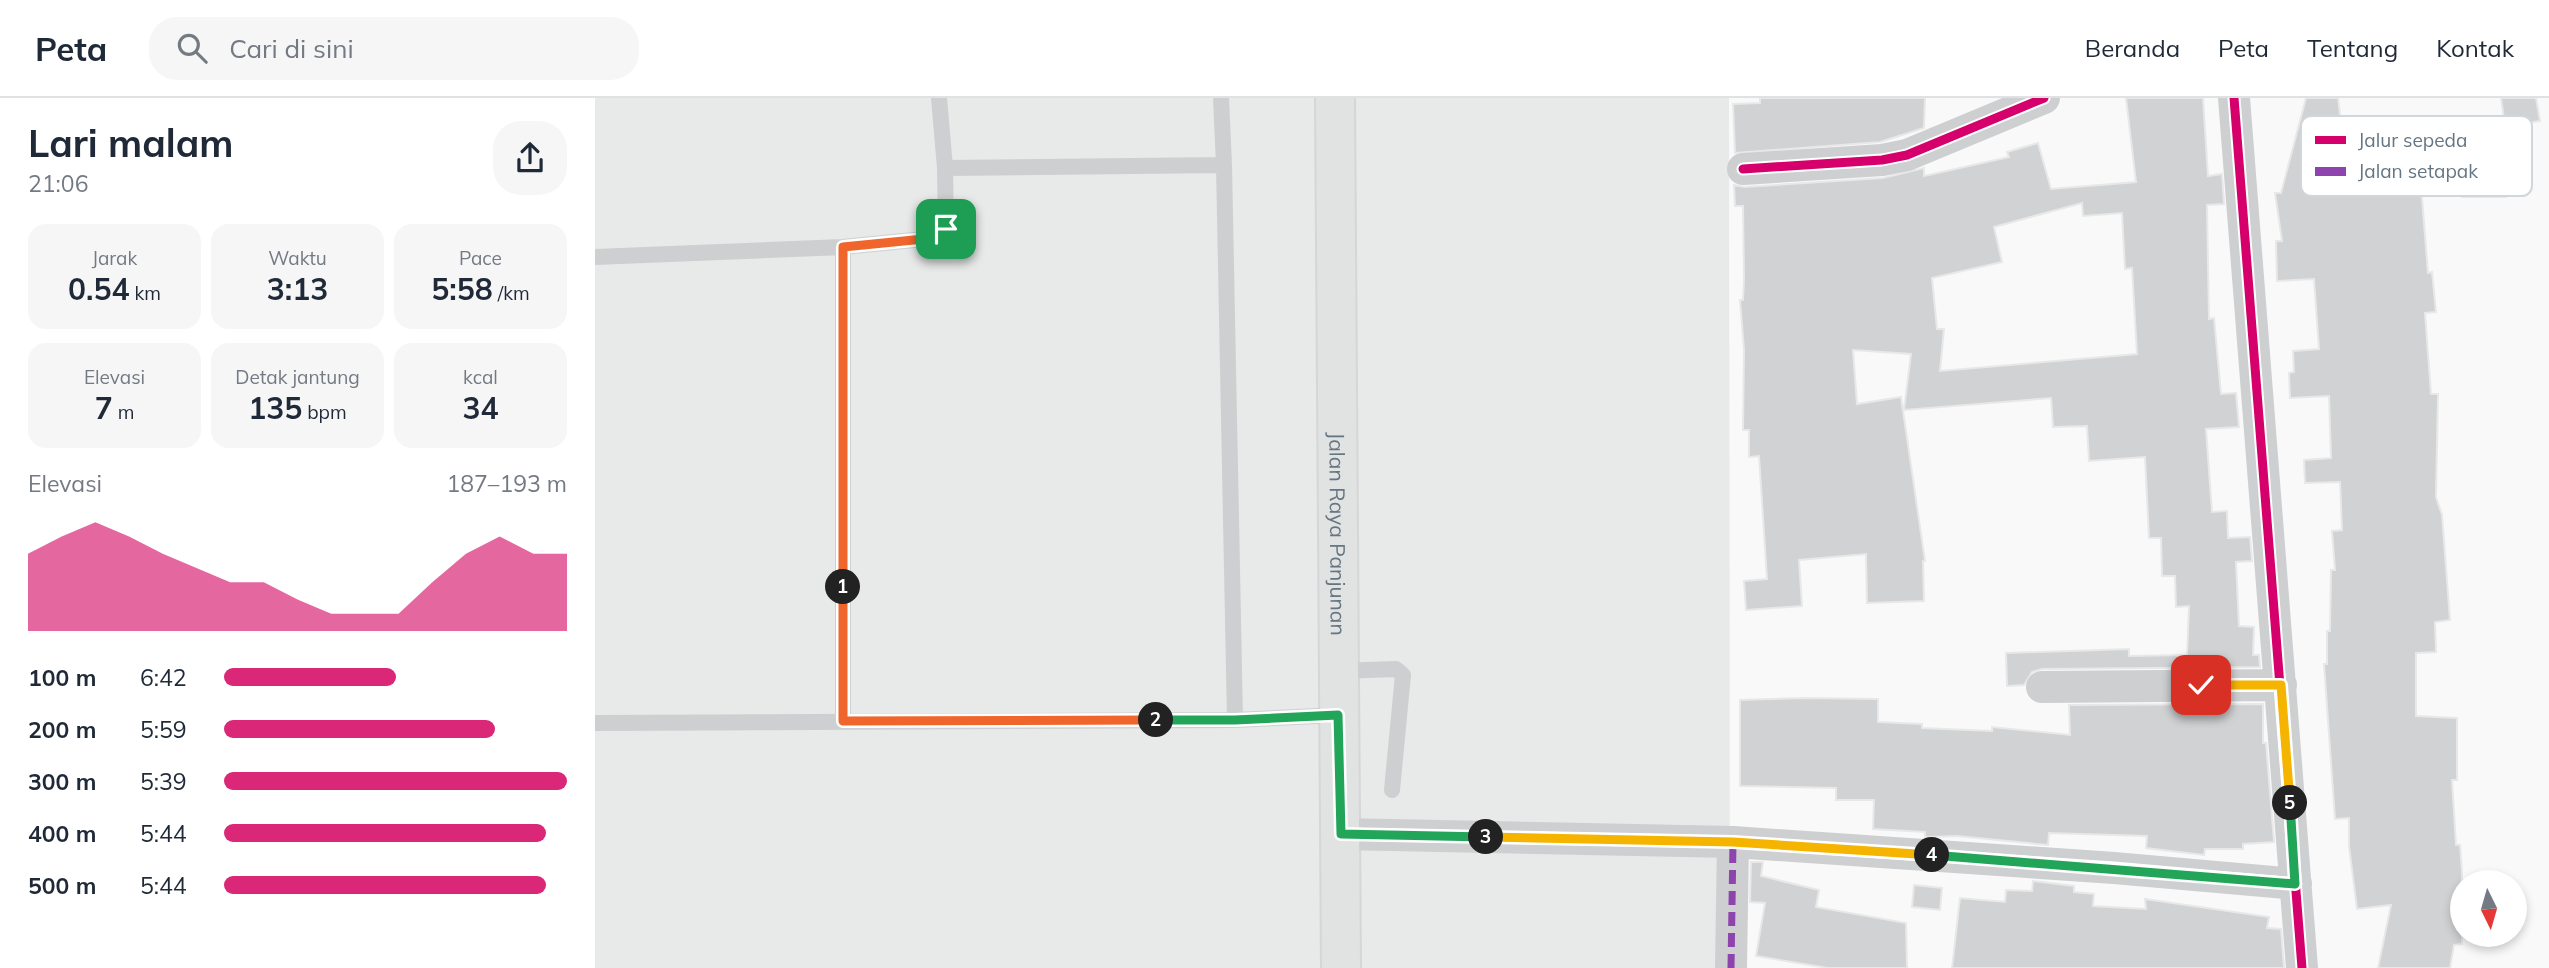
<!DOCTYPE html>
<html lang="id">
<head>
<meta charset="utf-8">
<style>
	body { margin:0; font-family:Mulish,sans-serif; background:#f6f6f7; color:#1f2937; height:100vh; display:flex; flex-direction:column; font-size:26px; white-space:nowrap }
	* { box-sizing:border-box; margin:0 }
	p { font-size:23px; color:#747a83 }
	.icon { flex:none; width:38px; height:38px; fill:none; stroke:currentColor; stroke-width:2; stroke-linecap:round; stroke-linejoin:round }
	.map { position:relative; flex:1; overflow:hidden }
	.details { display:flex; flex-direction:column; background:#fff; width:595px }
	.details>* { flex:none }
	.needle { width:46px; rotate:175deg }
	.controls { position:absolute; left:1855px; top:772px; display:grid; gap:14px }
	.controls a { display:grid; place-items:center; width:77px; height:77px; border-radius:50%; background:#fff; box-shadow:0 4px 10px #0003; font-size:35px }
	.pin { position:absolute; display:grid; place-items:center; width:60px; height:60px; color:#fff; margin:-30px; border-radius:14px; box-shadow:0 4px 10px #0006 }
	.km { position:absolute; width:35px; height:35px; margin:-18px; border-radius:50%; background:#222; color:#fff; font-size:19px; line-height:35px; text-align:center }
	.round { display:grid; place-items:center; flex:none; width:74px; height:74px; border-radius:28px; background:#f6f6f7 }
	.headline { display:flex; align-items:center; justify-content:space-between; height:119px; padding:0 28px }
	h1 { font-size:38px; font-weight:700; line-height:52px }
	.stats { display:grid; grid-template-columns:repeat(3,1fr); gap:10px; height:119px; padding:7px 28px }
	.stats div { display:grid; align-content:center; border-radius:18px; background:#f6f6f7; text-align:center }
	.stats b { font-size:30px; font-weight:700 }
	.stats small { font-size:19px; font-weight:400 }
	.stats p { font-size:19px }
	.chart { height:196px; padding:14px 28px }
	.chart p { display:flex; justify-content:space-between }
	.chart svg { width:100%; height:126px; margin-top:7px; fill:#db2777; opacity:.7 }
	ul { padding:0 28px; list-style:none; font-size:23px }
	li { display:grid; grid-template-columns:112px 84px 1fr; align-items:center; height:52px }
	li i { height:18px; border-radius:9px; background:#db2777 }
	header { display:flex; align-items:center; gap:42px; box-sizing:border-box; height:98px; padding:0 35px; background:#fff; border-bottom:2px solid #e0e1e3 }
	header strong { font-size:33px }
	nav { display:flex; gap:38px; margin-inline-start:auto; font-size:24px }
	.search { width:490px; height:63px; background:#f6f6f7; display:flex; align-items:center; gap:18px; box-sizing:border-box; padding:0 24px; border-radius:28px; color:#747a83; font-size:26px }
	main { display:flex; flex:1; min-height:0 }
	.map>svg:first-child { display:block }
</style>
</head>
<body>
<header>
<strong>Peta</strong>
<div class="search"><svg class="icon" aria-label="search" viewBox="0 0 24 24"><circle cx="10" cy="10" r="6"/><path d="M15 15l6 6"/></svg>Cari di sini</div>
<nav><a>Beranda</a><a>Peta</a><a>Tentang</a><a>Kontak</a></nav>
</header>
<main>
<section class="details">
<div class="headline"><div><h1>Lari malam</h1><p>21:06</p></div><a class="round"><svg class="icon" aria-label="share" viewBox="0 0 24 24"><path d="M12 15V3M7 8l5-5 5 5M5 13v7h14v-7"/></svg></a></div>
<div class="stats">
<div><p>Jarak</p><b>0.54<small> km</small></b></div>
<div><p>Waktu</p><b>3:13</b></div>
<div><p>Pace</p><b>5:58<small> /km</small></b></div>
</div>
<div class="stats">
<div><p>Elevasi</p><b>7<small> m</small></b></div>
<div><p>Detak jantung</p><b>135<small> bpm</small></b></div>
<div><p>kcal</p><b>34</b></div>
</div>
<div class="chart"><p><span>Elevasi</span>187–193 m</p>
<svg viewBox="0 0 160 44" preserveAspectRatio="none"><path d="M0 44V17L10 11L20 6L30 11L40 17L50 22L60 27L70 27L80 33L90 38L100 38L110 38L120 27L130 17L140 11L150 17L160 17V44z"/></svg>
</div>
<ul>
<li><b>100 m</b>6:42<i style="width:50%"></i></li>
<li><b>200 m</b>5:59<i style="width:79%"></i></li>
<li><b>300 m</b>5:39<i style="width:100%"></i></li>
<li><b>400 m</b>5:44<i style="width:94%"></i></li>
<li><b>500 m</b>5:44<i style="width:94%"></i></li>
</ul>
</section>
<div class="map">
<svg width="1954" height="870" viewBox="0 0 1954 870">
	<rect width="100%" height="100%" fill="#f9f9f9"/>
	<path fill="#e8e9e9" d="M0,0H1134L1135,870H0Z"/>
	<path fill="#d0d2d3" stroke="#e8e8e8" stroke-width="2" fill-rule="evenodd" d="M1165,0H1330L1329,30L1285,44L1140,55L1138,6L1165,5Z
		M1531,0H1608L1613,78L1627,76L1629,106L1612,107L1614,221L1619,220L1626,296L1641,295L1644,329L1611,331L1617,414L1632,413L1633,440L1655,439L1657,463L1641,464L1644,528L1659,529L1658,557H1664L1665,569L1447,571L1437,574L1429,587L1412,588L1411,555L1534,551V558L1592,557L1594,508L1581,509L1580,478H1567L1566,440H1554L1550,359L1494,363L1492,328L1458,329L1456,300L1309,312L1316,256L1258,252L1262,306L1306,299L1330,463H1328L1329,503L1272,505L1271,456L1204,462L1207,508L1151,512L1149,483L1172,481L1164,358L1154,359V332H1148L1149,252L1145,202H1148L1149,180L1148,108H1140L1139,87L1149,89L1288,80L1329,70V78L1414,59L1412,54L1443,45L1456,91L1541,84ZM1487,105L1488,118L1527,115L1530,171L1537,170L1542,256L1345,273L1349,231H1342L1337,180L1407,164L1399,129Z
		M1711,0H1743L1748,41L1735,87L1820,69L1827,100L1833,175L1837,174L1841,214L1830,215L1836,296H1843L1841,399L1847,417L1855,522L1840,524L1841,554L1821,555V618L1862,620V682H1857L1861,747H1865L1867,774V846L1859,847L1855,870H1783L1796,807L1762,811L1754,748V720L1740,721L1729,566H1732V533H1735L1736,472H1740L1737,433L1747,432L1745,384L1710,385L1709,362L1736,360L1734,298L1695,300L1694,275L1699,274L1698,253L1724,251L1719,181L1682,183L1681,143H1687L1680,95H1686Z
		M1906,0H1941L1945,23L1910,28Z
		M1922,38L1924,64L1910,65L1911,99H1867L1862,43Z
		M1209,600L1283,601V624L1327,626V630L1397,633V629L1475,637L1474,607L1668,606V645H1671L1679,744L1648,746V751H1610L1609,757L1551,750L1552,738L1454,735L1453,747L1362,738L1330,739V734L1278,731L1279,702H1241V690L1145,688V602Z
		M1156,764H1168L1166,778L1224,792L1221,809L1311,825L1312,870H1233L1161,858L1170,805L1155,804Z
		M1438,783L1479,788V794L1499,796L1498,808L1551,811L1550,801L1674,819L1672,830L1686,831L1689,870H1357L1365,800L1410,804L1411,792L1437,793Z
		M1319,787L1347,790L1345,812L1317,809Z"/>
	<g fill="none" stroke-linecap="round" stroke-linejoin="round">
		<g stroke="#d5d6d7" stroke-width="42">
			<g id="secondary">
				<path id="s1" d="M740,0L746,870"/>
			</g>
		</g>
		<path stroke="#cecfd0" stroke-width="16" d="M344,0L350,70
			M626,0L629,67
			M0,159L248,149L339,140L351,131L350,70L629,67L640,622
			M743,573L801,571L808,577L797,692
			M248,623V149
			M0,625L640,622L743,617"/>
		<path stroke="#cecfd0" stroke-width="32" d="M1639,0L1707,870
			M1148,71L1287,62L1312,57L1449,0
			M1447,589L1686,587
			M746,736L1138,744L1519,770L1701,786
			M1136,870L1138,744"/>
		<use href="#secondary" stroke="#e1e2e2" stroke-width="38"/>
		<path stroke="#8e44ad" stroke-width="7" stroke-dasharray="14 7" stroke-linecap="butt" d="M1136,870L1138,744"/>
		<g stroke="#fff" stroke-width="13">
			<path id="cycleway" d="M1639,0L1707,870
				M1148,71L1287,62L1312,57L1449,0
				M746,736L1138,744L1519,770L1701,786"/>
		</g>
		<use href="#cycleway" stroke="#d6006c" stroke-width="9"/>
	</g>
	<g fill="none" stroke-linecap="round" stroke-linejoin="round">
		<g stroke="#fff" stroke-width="14">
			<path id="split-1" d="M248,489V149L339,140L351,131"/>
		</g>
		<g stroke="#fff" stroke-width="14">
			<path id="split-2" d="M248,489V623L561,622"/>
		</g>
		<g stroke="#fff" stroke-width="14">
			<path id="split-3" d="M561,622H640L743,617L746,736L891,739"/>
		</g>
		<g stroke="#fff" stroke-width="14">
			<path id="split-4" d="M891,739L1138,744L1337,757"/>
		</g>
		<g stroke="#fff" stroke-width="14">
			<path id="split-5" d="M1337,757L1700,786L1695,705"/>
		</g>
		<g stroke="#fff" stroke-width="14">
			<path id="split-6" d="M1606,587H1686L1695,705"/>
		</g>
		<use href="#split-1" stroke="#f0652b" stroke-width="9"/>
		<use href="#split-2" stroke="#f0652b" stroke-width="9"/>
		<use href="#split-3" stroke="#22a559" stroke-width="9"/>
		<use href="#split-4" stroke="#f5b400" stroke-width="9"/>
		<use href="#split-5" stroke="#22a559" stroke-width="9"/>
		<use href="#split-6" stroke="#f5b400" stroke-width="9"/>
	</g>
	<g text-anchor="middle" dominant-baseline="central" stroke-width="7" stroke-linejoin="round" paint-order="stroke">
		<g font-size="21" fill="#657683" stroke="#fff">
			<text stroke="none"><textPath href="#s1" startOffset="436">Jalan Raya Panjunan</textPath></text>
		</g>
	</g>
	<rect x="1706" y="18" width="231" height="80" rx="10" fill="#fff" stroke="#d1d6da" stroke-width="2"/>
	<rect x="1720" y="38" width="31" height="8" fill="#d6006c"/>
	<rect x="1720" y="69" width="31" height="9" fill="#8e44ad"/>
	<g font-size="19" fill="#657683">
		<text x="1763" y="49">Jalur sepeda</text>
		<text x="1763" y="80">Jalan setapak</text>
	</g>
</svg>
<div class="controls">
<a><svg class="needle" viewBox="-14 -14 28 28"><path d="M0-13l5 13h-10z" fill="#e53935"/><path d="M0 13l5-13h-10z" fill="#747a83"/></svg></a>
</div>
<div class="pin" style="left:351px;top:131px;background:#1e9e55"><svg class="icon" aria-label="arrive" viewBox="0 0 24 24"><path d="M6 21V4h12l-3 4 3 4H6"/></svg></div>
<div class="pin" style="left:1606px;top:587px;background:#d93025"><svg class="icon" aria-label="check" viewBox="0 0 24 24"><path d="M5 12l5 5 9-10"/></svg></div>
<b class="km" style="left:248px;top:489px">1</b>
<b class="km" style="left:561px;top:622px">2</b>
<b class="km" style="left:891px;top:739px">3</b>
<b class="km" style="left:1337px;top:757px">4</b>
<b class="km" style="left:1695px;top:705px">5</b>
</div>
</main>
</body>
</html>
